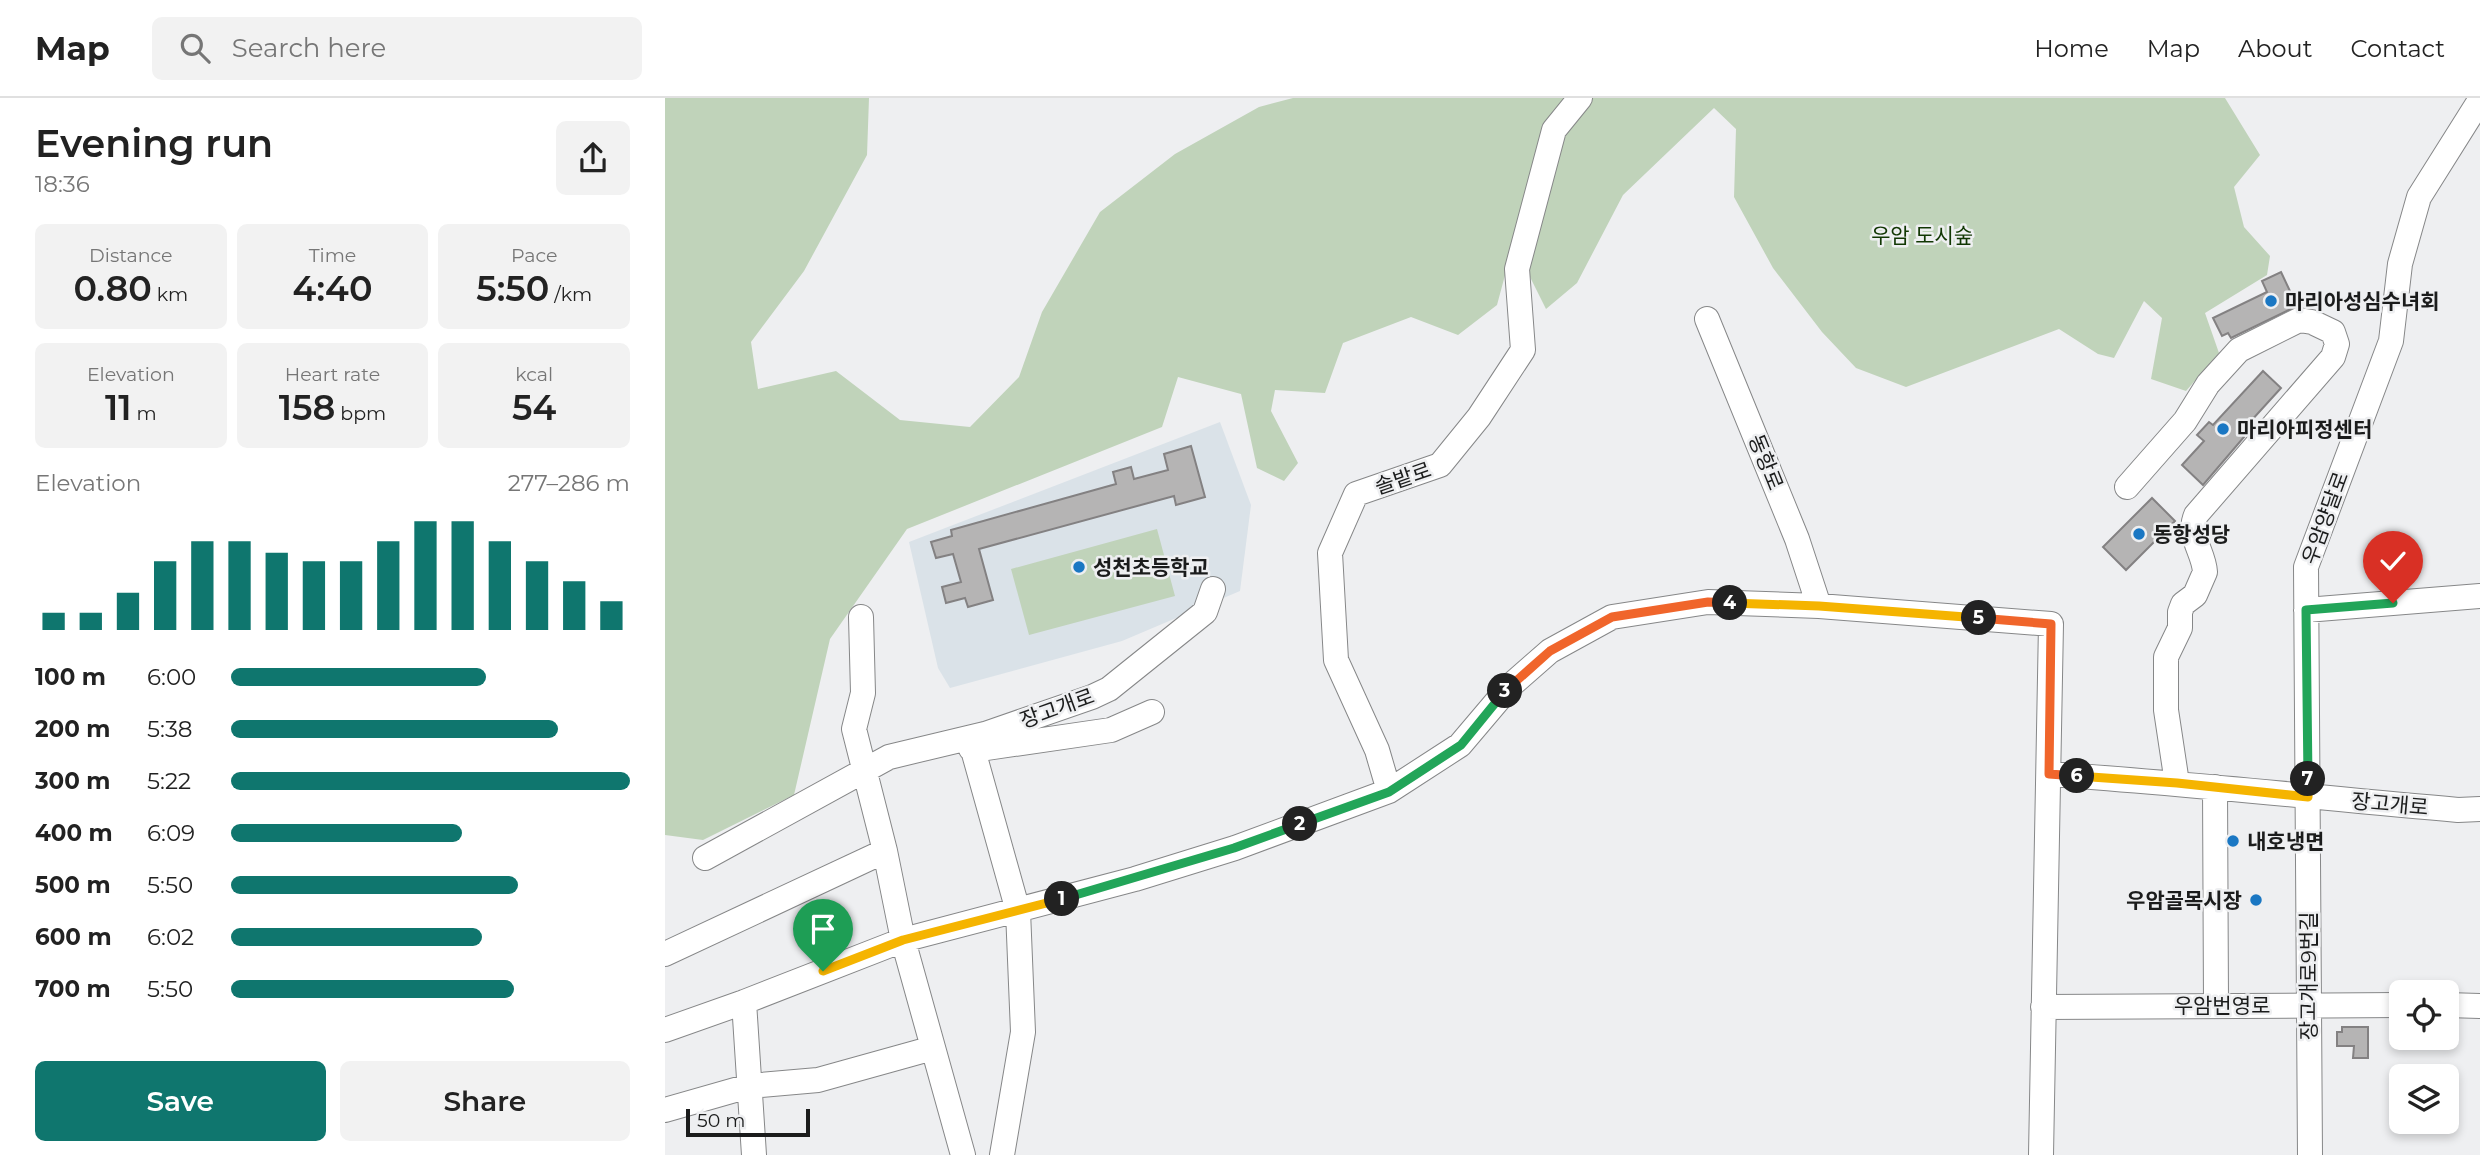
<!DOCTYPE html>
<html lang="en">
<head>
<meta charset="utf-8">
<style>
	body { margin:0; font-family:Montserrat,"Noto Sans KR",sans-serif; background:#f2f2f2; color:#222; height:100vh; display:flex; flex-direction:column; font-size:26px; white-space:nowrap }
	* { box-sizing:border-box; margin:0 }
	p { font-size:23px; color:#767676 }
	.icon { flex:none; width:38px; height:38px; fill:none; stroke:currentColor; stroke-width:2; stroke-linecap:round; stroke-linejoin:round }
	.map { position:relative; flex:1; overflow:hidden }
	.panel { display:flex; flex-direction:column; background:#fff; width:665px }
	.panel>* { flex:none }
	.tools { position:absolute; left:1724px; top:882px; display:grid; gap:14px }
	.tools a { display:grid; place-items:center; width:70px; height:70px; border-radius:10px; background:#fff; box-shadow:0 4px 10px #0003; font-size:35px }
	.scale { position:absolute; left:21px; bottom:18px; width:124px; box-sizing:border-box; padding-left:7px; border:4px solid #1b1c1c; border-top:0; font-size:19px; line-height:24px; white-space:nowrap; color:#1b1c1c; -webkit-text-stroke:5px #eeeff1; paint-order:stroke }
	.pin { position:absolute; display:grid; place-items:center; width:60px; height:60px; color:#fff; margin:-72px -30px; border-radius:50% 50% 50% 0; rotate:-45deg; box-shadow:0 0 7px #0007 }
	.pin .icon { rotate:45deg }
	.km { position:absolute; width:35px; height:35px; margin:-18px; border-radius:50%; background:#222; color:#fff; font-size:19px; line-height:35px; text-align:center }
	.round { display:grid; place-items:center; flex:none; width:74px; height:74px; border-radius:10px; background:#f2f2f2 }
	.summary { display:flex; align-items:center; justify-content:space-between; height:119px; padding:0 35px }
	h1 { font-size:38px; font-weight:600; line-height:52px }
	.figures { display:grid; grid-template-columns:repeat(3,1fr); gap:10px; height:119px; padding:7px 35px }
	.figures div { display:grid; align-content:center; border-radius:10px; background:#f2f2f2; text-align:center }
	.figures b { font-size:35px; font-weight:600 }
	.figures small { font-size:19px; font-weight:400 }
	.figures p { font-size:19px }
	.chart { height:196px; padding:14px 35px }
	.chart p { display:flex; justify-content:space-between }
	.chart svg { width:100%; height:126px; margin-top:7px; stroke:#0f766e; stroke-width:6 }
	.button { display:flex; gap:14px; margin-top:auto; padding:14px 35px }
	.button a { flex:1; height:80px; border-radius:10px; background:#0f766e; color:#fff; font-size:28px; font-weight:600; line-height:80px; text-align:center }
	.button a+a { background:#f2f2f2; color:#222 }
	ul { padding:0 35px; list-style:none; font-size:23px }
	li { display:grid; grid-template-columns:112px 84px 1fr; align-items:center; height:52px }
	li i { height:18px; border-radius:9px; background:#0f766e }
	header { display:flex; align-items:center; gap:42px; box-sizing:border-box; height:98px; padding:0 35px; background:#fff; border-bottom:2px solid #e0e0e0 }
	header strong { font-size:33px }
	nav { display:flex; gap:38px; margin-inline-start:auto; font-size:24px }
	.search { width:490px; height:63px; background:#f2f2f2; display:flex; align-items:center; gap:18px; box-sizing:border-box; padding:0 24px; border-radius:10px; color:#767676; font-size:26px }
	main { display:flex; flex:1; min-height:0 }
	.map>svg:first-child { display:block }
</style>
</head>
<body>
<header>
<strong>Map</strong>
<div class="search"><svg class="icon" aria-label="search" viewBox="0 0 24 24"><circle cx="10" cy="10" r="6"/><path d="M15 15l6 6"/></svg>Search here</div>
<nav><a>Home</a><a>Map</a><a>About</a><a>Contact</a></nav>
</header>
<main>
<section class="panel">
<div class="summary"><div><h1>Evening run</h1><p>18:36</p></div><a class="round"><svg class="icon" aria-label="share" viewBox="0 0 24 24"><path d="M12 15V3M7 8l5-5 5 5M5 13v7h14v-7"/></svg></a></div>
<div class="figures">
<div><p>Distance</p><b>0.80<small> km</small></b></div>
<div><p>Time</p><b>4:40</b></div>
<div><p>Pace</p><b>5:50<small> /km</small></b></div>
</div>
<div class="figures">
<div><p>Elevation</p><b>11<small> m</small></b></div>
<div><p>Heart rate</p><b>158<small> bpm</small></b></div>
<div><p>kcal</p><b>54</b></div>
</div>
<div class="chart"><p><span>Elevation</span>277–286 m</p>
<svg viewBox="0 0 160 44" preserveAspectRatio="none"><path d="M5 44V38M15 44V38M25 44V31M35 44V20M45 44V13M55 44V13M65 44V17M75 44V20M85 44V20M95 44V13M105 44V6M115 44V6M125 44V13M135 44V20M145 44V27M155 44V34"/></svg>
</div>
<ul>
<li><b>100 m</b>6:00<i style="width:64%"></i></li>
<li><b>200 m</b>5:38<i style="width:82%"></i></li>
<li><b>300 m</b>5:22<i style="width:100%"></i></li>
<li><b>400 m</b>6:09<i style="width:58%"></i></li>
<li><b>500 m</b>5:50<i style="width:72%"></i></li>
<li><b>600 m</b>6:02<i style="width:63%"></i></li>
<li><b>700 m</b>5:50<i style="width:71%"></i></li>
</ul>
<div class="button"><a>Save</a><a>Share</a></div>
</section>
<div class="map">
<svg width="1815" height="1057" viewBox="0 0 1815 1057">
	<rect width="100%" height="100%" fill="#eeeff1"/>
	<path fill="#dae2e8" d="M555,324L586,407L575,493L457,543L285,590L273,570L244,444Z"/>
	<path fill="#c0d3ba" d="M0,0H204L202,57L139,173L86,244L93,291L171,273L235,322L305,329L354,279L377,214L435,114L510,56L594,9L628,0H904L879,32L832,207L793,237L746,219L678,245L660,295L610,292L606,313L633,365L619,383L592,370L576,296L513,279L497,329L242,431L165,541L129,697L38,742L0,737Z
		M927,0H1560L1595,57L1569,89L1579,129L1605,158L1602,177L1540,215L1554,255L1521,293L1486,281L1497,220L1479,203L1449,260L1433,256L1394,231L1241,289L1191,270L1157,234L1108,170L1069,99L1071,31L1049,10L958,97L912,185L881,211L861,171L901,34Z
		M492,431L510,498L364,537L346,471Z"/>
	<path fill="#b5b4b4" stroke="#838182" stroke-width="2" d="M1616,174L1632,208L1566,240L1563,235L1557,238L1548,220L1602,194L1597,183Z
		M1598,273L1616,290L1575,335L1579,339L1538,387L1517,367L1539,343L1532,337L1544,324L1548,327Z
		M526,348L540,399L511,407L509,398L314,451L328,502L303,509L300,500L281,505L277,489L296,484L288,456L271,460L266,444L287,438L286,432L451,386L448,374L466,369L469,381L503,372L499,356Z
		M1487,400L1510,423L1461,472L1438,449Z
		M1677,929H1703V960H1688L1689,948H1672V934H1677Z"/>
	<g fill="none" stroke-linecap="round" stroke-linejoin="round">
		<g stroke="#868788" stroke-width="26">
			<path id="minor" d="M1042,221L1132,441L1154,508
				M1462,389L1520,323L1543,286L1574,252L1634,222L1647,224L1668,234L1672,246L1668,259L1531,417C1522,438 1539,454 1540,474L1530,497L1518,506L1515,514V530L1501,559V612L1512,685
				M1641,512L1815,498
				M196,519L198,595L189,631L220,753L238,842L298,1057
				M306,651L308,652L446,632L487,614
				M308,652L353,813L358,934L337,1057
				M1384,676C1520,685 1656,700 1793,712L1815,711
				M1550,689L1551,906
				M724,693L712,652L671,562L665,455L691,396L775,367L814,319L858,252L852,171L889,32L915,0
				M40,760L224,659L320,636L427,599L444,591L540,514L548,491
				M0,856L220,753
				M79,904L89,1057
				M1782,907L1815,908
				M1378,909L1736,907
				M0,932L79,904L238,842L470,781L570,750L724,693L795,647L845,588L885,553L947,519L1043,504L1154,508L1386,526L1376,1057
				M0,1012L84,988L153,982L268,950
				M1645,1057L1641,469L1726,243L1735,166L1754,99L1815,2"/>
		</g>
		<use href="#minor" stroke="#fff" stroke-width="24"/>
	</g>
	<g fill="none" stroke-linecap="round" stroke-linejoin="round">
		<g stroke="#fff" stroke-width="14">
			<path id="split-1" d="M158,873L238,842L397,801"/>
		</g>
		<g stroke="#fff" stroke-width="14">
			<path id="split-2" d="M397,801L569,750L635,726"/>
		</g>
		<g stroke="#fff" stroke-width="14">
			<path id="split-3" d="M635,726L724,694L796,647L840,593"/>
		</g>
		<g stroke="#fff" stroke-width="14">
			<path id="split-4" d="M840,593L885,553L947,519L1043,504L1065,505"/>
		</g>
		<g stroke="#fff" stroke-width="14">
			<path id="split-5" d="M1065,505L1154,508L1314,520"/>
		</g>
		<g stroke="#fff" stroke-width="14">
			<path id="split-6" d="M1314,520L1386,526L1384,676L1412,678"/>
		</g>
		<g stroke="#fff" stroke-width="14">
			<path id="split-7" d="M1412,678L1512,685L1643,699V681"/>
		</g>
		<g stroke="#fff" stroke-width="14">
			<path id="split-8" d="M1643,681L1641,512L1728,505"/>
		</g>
		<use href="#split-1" stroke="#f5b400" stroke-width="9"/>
		<use href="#split-2" stroke="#22a559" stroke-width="9"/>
		<use href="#split-3" stroke="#22a559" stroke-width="9"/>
		<use href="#split-4" stroke="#f0652b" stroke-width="9"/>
		<use href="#split-5" stroke="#f5b400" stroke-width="9"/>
		<use href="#split-6" stroke="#f0652b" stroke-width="9"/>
		<use href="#split-7" stroke="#f5b400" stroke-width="9"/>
		<use href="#split-8" stroke="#22a559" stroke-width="9"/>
	</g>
	<g fill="#1a77c3" stroke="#eeeff1" stroke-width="2.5">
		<circle cx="1606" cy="203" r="7"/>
		<circle cx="1558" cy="331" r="7"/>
		<circle cx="1474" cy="436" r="7"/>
		<circle cx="414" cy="469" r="7"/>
		<circle cx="1568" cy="743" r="7"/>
		<circle cx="1591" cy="802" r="7"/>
	</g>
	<g text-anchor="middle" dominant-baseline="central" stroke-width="5" stroke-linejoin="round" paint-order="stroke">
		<g font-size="21" fill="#113703" stroke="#eeeff1">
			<text x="1257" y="137">우암 도시숲</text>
		</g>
		<g font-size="21" font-weight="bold" fill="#1b1c1c" stroke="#eeeff1" text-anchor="start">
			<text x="1620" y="203">마리아성심수녀회</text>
			<text x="1572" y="331">마리아피정센터</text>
			<text x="1488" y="436">동항성당</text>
			<text x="428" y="469">성천초등학교</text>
			<text x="1582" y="743">내호냉면</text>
			<text x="1577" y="802" text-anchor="end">우암골목시장</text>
		</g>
		<g font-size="21" fill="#1b1c1c" stroke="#eeeff1">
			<text transform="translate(1101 364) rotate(68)">동항로</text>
			<text transform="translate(738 380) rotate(-19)">솔밭로</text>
			<text transform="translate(1660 420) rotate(-70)">우암양달로</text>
			<text transform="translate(392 610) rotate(-20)">장고개로</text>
			<text transform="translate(1725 706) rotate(5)">장고개로</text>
			<text transform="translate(1643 878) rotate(-90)">장고개로9번길</text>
			<text x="1557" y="907">우암번영로</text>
		</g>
	</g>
</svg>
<div class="tools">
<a><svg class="icon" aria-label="locate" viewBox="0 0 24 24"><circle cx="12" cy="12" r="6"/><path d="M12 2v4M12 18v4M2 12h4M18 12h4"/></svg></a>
<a><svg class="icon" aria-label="layers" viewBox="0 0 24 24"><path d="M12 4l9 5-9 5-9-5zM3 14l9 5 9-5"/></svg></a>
</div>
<div class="scale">50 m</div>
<div class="pin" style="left:158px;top:873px;background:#1e9e55"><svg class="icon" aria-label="arrive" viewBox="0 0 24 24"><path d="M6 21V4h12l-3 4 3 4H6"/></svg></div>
<div class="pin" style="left:1728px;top:505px;background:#d93025"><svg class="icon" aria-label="check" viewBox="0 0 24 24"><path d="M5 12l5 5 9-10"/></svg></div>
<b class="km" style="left:397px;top:801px">1</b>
<b class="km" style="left:635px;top:726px">2</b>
<b class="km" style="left:840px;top:593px">3</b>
<b class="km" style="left:1065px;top:505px">4</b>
<b class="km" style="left:1314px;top:520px">5</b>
<b class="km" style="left:1412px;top:678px">6</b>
<b class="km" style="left:1643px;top:681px">7</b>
</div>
</main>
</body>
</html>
